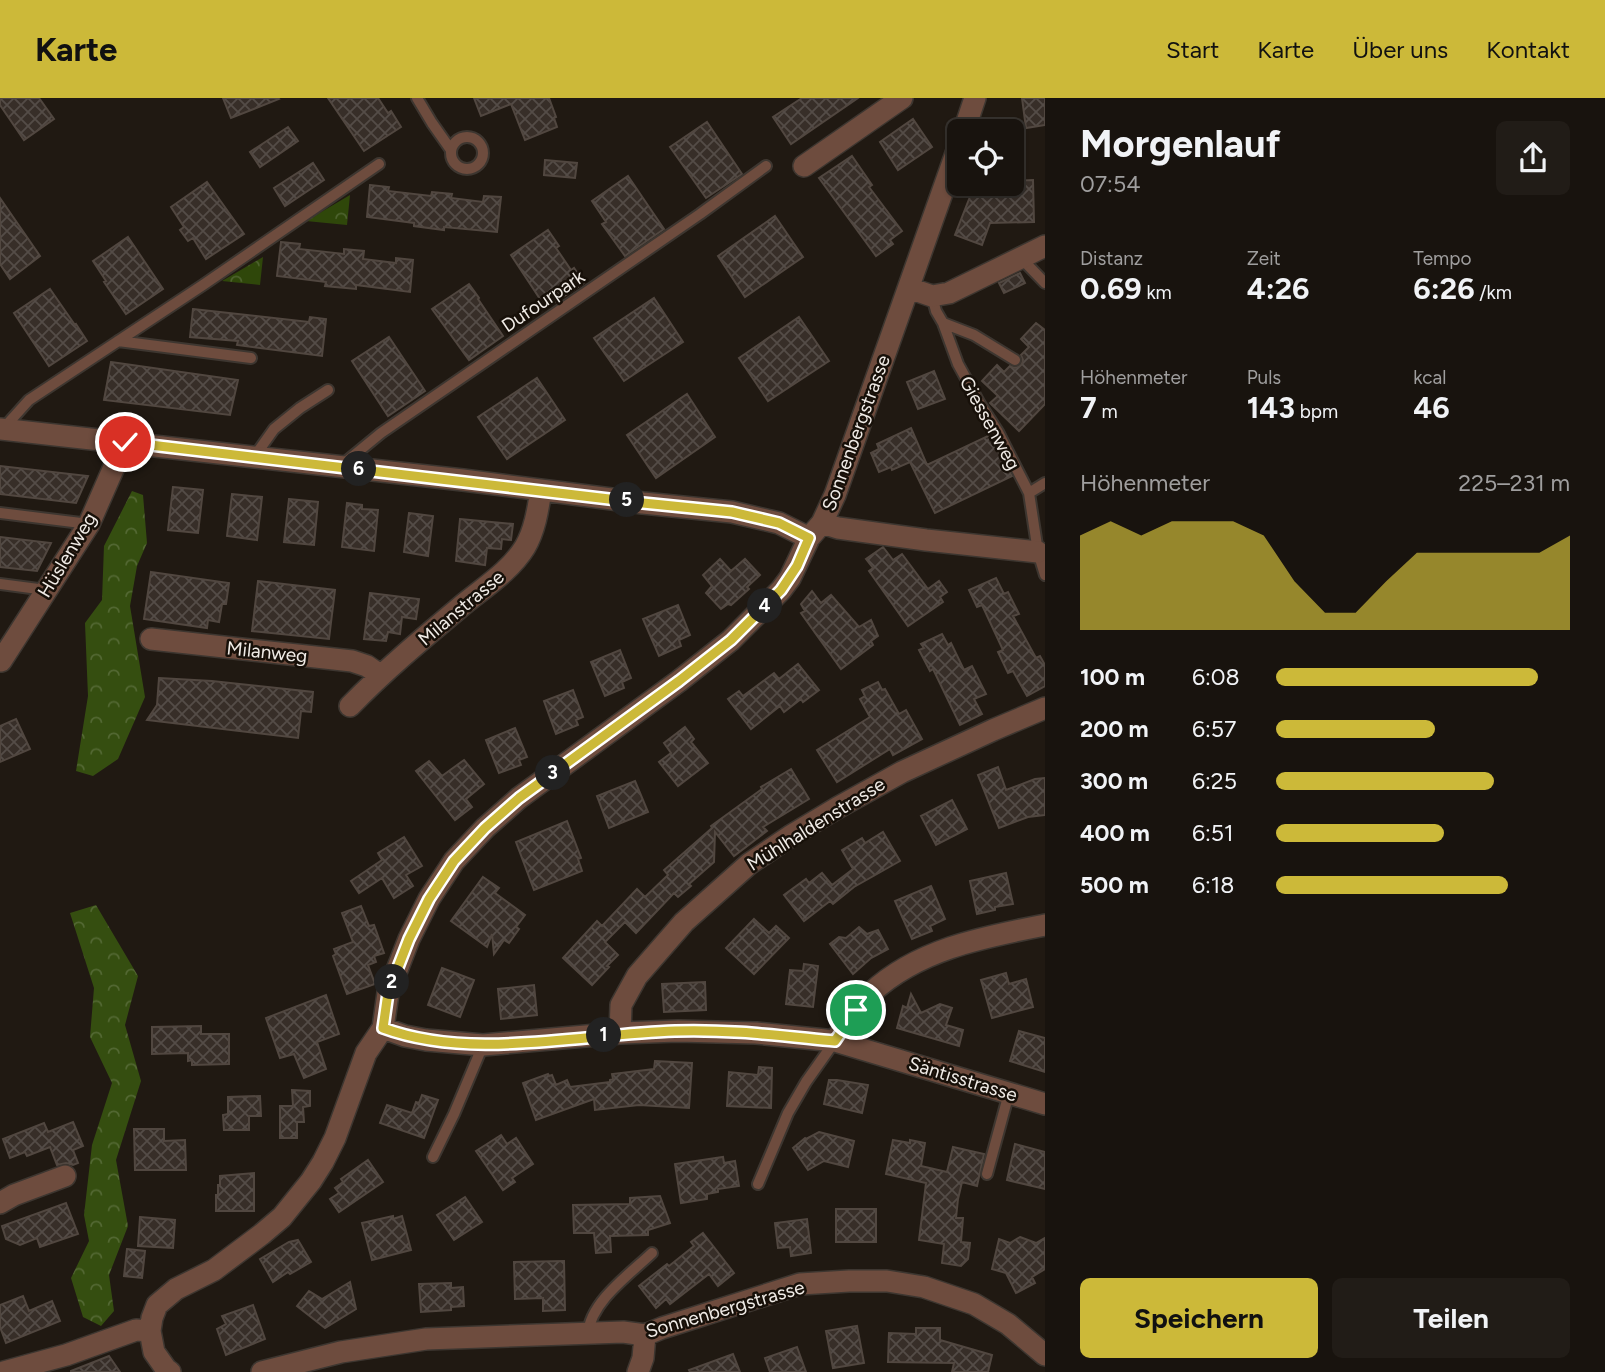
<!DOCTYPE html>
<html lang="de">
<head>
<meta charset="utf-8">
<style>
	body { margin:0; font-family:Figtree,sans-serif; background:#211c17; color:#f1f3f6; height:100vh; display:flex; flex-direction:column; font-size:26px; white-space:nowrap }
	* { box-sizing:border-box; margin:0 }
	p { font-size:23px; color:#9f9e9e }
	.icon { flex:none; width:38px; height:38px; fill:none; stroke:currentColor; stroke-width:2; stroke-linecap:round; stroke-linejoin:round }
	.map { position:relative; flex:1; overflow:hidden }
	.panel { display:flex; flex-direction:column; background:#18130e; width:560px }
	.panel>* { flex:none }
	.controls { position:absolute; left:947px; top:21px; display:grid; gap:14px }
	.controls a { display:grid; place-items:center; width:77px; height:77px; border-radius:10px; background:#18130e; box-shadow:0 2px 5px #0004,0 0 0 2px #36322e; font-size:35px }
	.pin { position:absolute; display:grid; place-items:center; width:60px; height:60px; color:#fff; margin:-30px; border:4px solid #fff; border-radius:50%; box-shadow:0 2px 7px #0007 }
	.km { position:absolute; width:35px; height:35px; margin:-18px; border-radius:50%; background:#222; color:#fff; font-size:19px; line-height:35px; text-align:center }
	.round { display:grid; place-items:center; flex:none; width:74px; height:74px; border-radius:10px; background:#211c17 }
	.overview { display:flex; align-items:center; justify-content:space-between; height:119px; padding:0 35px }
	h1 { font-size:38px; font-weight:700; line-height:52px }
	.stats { display:grid; grid-template-columns:repeat(3,1fr); gap:10px; height:119px; padding:7px 35px }
	.stats div { display:grid; align-content:center }
	.stats b { font-size:30px; font-weight:700 }
	.stats small { font-size:19px; font-weight:400 }
	.stats p { font-size:19px }
	.chart { height:196px; padding:14px 35px }
	.chart p { display:flex; justify-content:space-between }
	.chart svg { width:100%; height:126px; margin-top:7px; fill:#ccb939; opacity:.7 }
	.button { display:flex; gap:14px; margin-top:auto; padding:14px 35px }
	.button a { flex:1; height:80px; border-radius:10px; background:#ccb939; color:#111; font-size:28px; font-weight:700; line-height:80px; text-align:center }
	.button a+a { background:#211c17; color:#f1f3f6 }
	ul { padding:0 35px; list-style:none; font-size:23px }
	li { display:grid; grid-template-columns:112px 84px 1fr; align-items:center; height:52px }
	li i { height:18px; border-radius:9px; background:#ccb939 }
	header { display:flex; align-items:center; gap:42px; box-sizing:border-box; height:98px; padding:0 35px; background:#ccb939; color:#111 }
	header strong { font-size:33px }
	nav { display:flex; gap:38px; margin-inline-start:auto; font-size:24px }
	main { display:flex; flex:1; min-height:0 }
	.map>svg:first-child { display:block }
</style>
</head>
<body>
<header>
<strong>Karte</strong>
<nav><a>Start</a><a>Karte</a><a>Über uns</a><a>Kontakt</a></nav>
</header>
<main>
<div class="map">
<svg width="1045" height="1274" viewBox="0 0 1045 1274">
	<defs>
		<pattern id="forest-crowns" width="20" height="18" patternUnits="userSpaceOnUse" patternTransform="scale(1.75)"><rect width="20" height="18" fill="#354e10"/><path d="M2 6a3 3 0 1 1 6 0M12 15a3 3 0 1 1 6 0" fill="none" stroke="#536833"/></pattern>
		<pattern id="park-crowns" width="20" height="18" patternUnits="userSpaceOnUse" patternTransform="scale(1.75)"><rect width="20" height="18" fill="#2f470a"/><path d="M2 6a3 3 0 1 1 6 0M12 15a3 3 0 1 1 6 0" fill="none" stroke="#4d622e"/></pattern>
		<pattern id="building-cross-hatch" width="8" height="8" patternUnits="userSpaceOnUse" patternTransform="scale(1.75)"><rect width="8" height="8" fill="#372e28"/><path d="M0 0l8 8M0 8l8-8" fill="none" stroke="#544c47"/></pattern>
	</defs>
	<rect width="100%" height="100%" fill="#201912"/>
	<path fill="url(#forest-crowns)" d="M132,393L143,397L147,445L137,468L130,508L145,599L118,661L93,678L76,673L88,598L85,525L102,502L104,448Z
		M96,807L138,878L125,927L141,983L116,1062L128,1128L109,1177L114,1213L101,1228L83,1219L71,1180L89,1143L84,1117L92,1047L112,985L90,939L94,890L70,815Z"/>
	<path fill="url(#park-crowns)" d="M350,97L347,127L306,123Z
		M263,159L260,187L222,183Z"/>
	<path fill="url(#building-cross-hatch)" stroke="#514740" stroke-width="2" d="M0,0H39L54,21L24,42L0,7Z
		M223,0H278L279,1L231,20Z
		M328,0H378L388,15L391,13L401,29L364,53Z
		M474,0H549L556,19L554,20L557,29L525,42L511,6L481,18Z
		M802,0H858L791,46L773,19Z
		M1022,0H1045V27L1026,30Z
		M913,21L932,49L898,72L880,44Z
		M707,24L742,76L706,100L670,49Z
		M288,29L298,43L260,69L250,54Z
		M852,58L872,87L869,89L902,133L890,142L893,146L876,158L819,80Z
		M545,62L577,65L575,80L544,77Z
		M313,65L324,82L285,108L274,90Z
		M628,78L664,131L625,158L602,126L606,124L592,103Z
		M1033,82L1034,124L990,125L982,147L955,137L975,86H1012V83Z
		M207,84L244,136L206,161L193,140L188,143L180,132L184,129L171,109Z
		M370,87L389,89L388,93L431,98L432,94L452,96L451,100L483,104L484,98L501,99L497,134L444,129V132L414,128V125L367,119Z
		M0,100L40,158L10,181L0,166Z
		M775,118L803,159L745,199L718,158Z
		M548,132L559,148L556,150L571,172L574,170L584,185L546,210L511,157Z
		M128,139L163,191L126,216L104,184L106,183L93,163Z
		M281,144L300,146L299,151L344,156V151L364,153L363,161L396,165V160L413,162L410,194L356,187V191L325,188L326,184L277,178Z
		M1020,175L1025,185L1004,195L999,185Z
		M469,186L479,200L478,201L503,238L469,262L432,211Z
		M50,191L75,227L76,226L87,243L49,268L14,215Z
		M654,200L683,244L624,283L594,240Z
		M193,211L309,224L310,219L326,221L322,258L237,247L238,243L190,239Z
		M799,219L829,263L768,303L739,260Z
		M1036,225L1045,232V306L1019,333L990,305L998,298L982,283L997,267L1004,274L1010,268L1015,270L1021,267L1023,262L1021,257L1029,249L1021,241Z
		M389,239L425,293L388,318L352,263Z
		M111,264L238,282L230,317L104,302Z
		M934,273L945,301L918,311L907,284Z
		M537,280L565,322L507,361L478,319Z
		M687,296L715,339L656,380L627,337Z
		M911,330L927,367L990,337L1012,378L935,415L910,364L892,372L891,369L879,374L871,355L879,351L877,346Z
		M0,368L88,378L76,405L0,396Z
		M173,389L203,392L198,435L168,432Z
		M232,396L262,399L257,442L227,438Z
		M289,401L318,404L314,447L284,444Z
		M347,405L362,407V411L378,412L374,453L342,449Z
		M409,415L433,418L428,458L404,454Z
		M460,421L513,426L511,442L502,441L501,451L487,450L485,467L456,463Z
		M0,439L51,445L37,473L0,469Z
		M883,449L893,462L902,456L928,491L939,483L947,494L940,499L943,504L908,528L869,473L873,470L866,461Z
		M720,461L731,473L745,461L760,477L747,489L749,491L731,507L728,506L721,511L706,495L712,488L703,477Z
		M151,474L229,485L226,506H222L219,524L208,522L207,530L144,521Z
		M996,480L1004,496L1008,494L1019,516L1013,518L1036,560L1040,558L1045,567V588L1027,598L1013,573L1008,575L998,554L1003,552L982,507L977,509L969,492Z
		M258,483L335,492L329,541L252,533Z
		M812,493L821,505L831,497L859,529L871,522L878,538L871,543L873,547L841,571L801,515L805,513L801,506Z
		M370,495L419,501L416,521L402,519L400,536L388,534L386,543L364,541Z
		M678,507L690,537L679,542L681,548L659,558L643,521Z
		M942,536L948,547L951,545L964,572L972,568L986,596L974,601L982,616L960,627L933,571L930,573L919,552L924,550L921,546Z
		M620,552L631,580L622,584L624,590L605,598L591,564Z
		M798,566L819,592L803,604L801,601L784,614L780,608L751,631L728,601L739,593L743,598L774,575L779,581Z
		M159,580L212,583L313,594L311,614L301,613L298,640L147,622L157,607Z
		M878,584L882,592L885,591L899,616L906,612L922,641L893,657L890,651L837,684L817,652L870,619L860,601L865,598L862,592Z
		M573,592L583,619L576,622L578,627L556,636L544,603Z
		M16,621L30,651L0,664V628Z
		M685,629L694,641L691,644L708,665L678,688L659,664L671,655L664,645Z
		M515,630L527,659L519,662L521,667L499,675L486,642Z
		M464,662L484,686L466,701L472,709L455,722L416,673L429,663L442,678Z
		M998,669L1006,692L1035,681L1045,680V717L1028,719L999,730L978,677Z
		M791,671L809,701L763,729L767,733L734,758L715,734L714,764L689,786L691,788L678,799L674,795L636,835L625,824L605,844L618,857L607,868L609,869L592,887L563,860L597,823L602,828L637,791L645,799L668,777L664,772L712,730L711,728L762,691L761,689Z
		M635,683L648,714L609,730L597,698Z
		M952,702L967,731L936,747L921,718Z
		M567,723L581,760L578,761L582,773L534,792L516,744Z
		M883,734L900,763L854,789L833,806L830,803L804,823L784,797L806,781L809,785L822,775L832,787L853,771L842,752L862,740L865,745Z
		M404,739L422,768L406,777L413,788L394,800L382,780L359,795L351,783L382,762L378,755Z
		M1006,775L1013,806L995,809V812L977,816L970,783Z
		M483,779L499,790L495,795L525,817L516,829L519,831L509,845L504,842L494,856L492,836L487,849L451,823Z
		M931,788L945,821L930,828L932,833L912,841L895,803Z
		M361,808L369,828L374,827L384,855L374,858L376,864L368,867L375,886L347,896L333,858L336,856L334,851L353,844L342,815Z
		M754,821L769,835L776,828L789,840L754,876L726,850Z
		M859,829L867,836L878,832L888,851L871,860L853,876L830,846L839,839L846,840Z
		M804,866L818,868L813,909L786,906L790,872L803,873Z
		M442,870L474,882L460,919L428,907Z
		M1006,875L1009,886L1026,881L1033,909L992,920L981,882Z
		M705,884L706,912L664,914L662,886Z
		M534,887L537,917L501,921L498,891Z
		M911,896L921,915L940,906L952,910L946,927L963,932L959,948L897,930L903,908L907,910Z
		M326,897L339,936L317,944L326,971L304,980L294,956L280,960L266,920Z
		M201,928V936H229V966L192,967V962L188,963V955L152,956V929Z
		M1019,933L1045,940V974L1010,963Z
		M655,963L692,965L689,1010L639,1007L595,1012L594,1001L536,1022L523,985L548,976L549,978L552,977L556,987L567,982L570,989L610,984V982L613,981L612,976L654,971Z
		M759,969L772,970L771,1010L727,1008L729,974L758,977Z
		M829,982H837L868,987L862,1015L824,1006Z
		M292,992L310,993V1008L303,1009L304,1024H297V1040H280V1008H293Z
		M422,997L438,1002L424,1040L380,1025L387,1007L412,1015L416,1004L419,1005Z
		M260,998L261,1018H249V1032H224L223,1017L228,1016V999Z
		M73,1024L83,1048L73,1052L78,1065L73,1067L66,1065L57,1067L50,1049L27,1058L25,1054L10,1060L3,1041L44,1025L48,1034Z
		M134,1031H164V1043L185,1042L186,1072H135Z
		M819,1034L854,1043L848,1069L824,1063L808,1072L793,1050L805,1040L806,1041Z
		M501,1037L507,1046L516,1040L533,1066L512,1080L515,1084L503,1092L476,1053Z
		M893,1042L910,1045V1042L925,1045L921,1068L947,1074L953,1049L984,1056L977,1088L962,1084L958,1101L956,1120H963L961,1144L970,1145L968,1161L961,1168L942,1165L944,1146L919,1142L926,1085L886,1076Z
		M1015,1046L1045,1054V1091L1007,1082Z
		M723,1059L724,1065L735,1063L739,1088L718,1091V1094L707,1096V1101L681,1105L675,1066Z
		M368,1062L383,1084L339,1114L330,1101L339,1095L335,1090L343,1084L341,1081Z
		M254,1075V1113H216V1097H218V1087H220V1078Z
		M660,1098L670,1125L648,1132V1137L610,1138L611,1154L596,1155L594,1135H574L573,1107L630,1106V1100Z
		M465,1099L482,1124L454,1142L437,1117Z
		M66,1105L78,1136L40,1149L37,1140L20,1147L6,1141L2,1128Z
		M836,1111H876V1144H836Z
		M393,1118V1121L402,1118L411,1152L372,1162L362,1125Z
		M140,1119L175,1122L173,1150L138,1148Z
		M807,1121L811,1155L791,1158L790,1149L778,1150L775,1125Z
		M703,1135L734,1175L718,1188L709,1176L670,1206L666,1201L656,1210L639,1188L667,1166L669,1168L694,1148L691,1144Z
		M1020,1139L1036,1145L1045,1140V1171L1032,1179L1035,1185L1016,1195L1006,1175L992,1171L999,1141L1010,1145Z
		M298,1142L311,1164L290,1176L288,1174L273,1184L260,1161L289,1144Z
		M127,1151L145,1153L142,1180L124,1178Z
		M564,1163L565,1212L543,1213V1200L515,1201L514,1164Z
		M350,1184L356,1211L325,1230L297,1208L309,1193L322,1201Z
		M451,1185V1190L463,1189L464,1208L451,1209V1212L421,1214L419,1186Z
		M23,1198L29,1213L52,1203L60,1223L6,1245L0,1229V1207Z
		M253,1207L265,1241L226,1257L217,1231L226,1226L222,1218Z
		M857,1228L864,1265L833,1270L826,1233Z
		M916,1230H940V1242L992,1257L988,1274H952L954,1265L888,1264L889,1235L916,1236Z
		M797,1249L806,1274H770L765,1260Z
		M733,1256L740,1274H690L689,1272Z
		M109,1258L120,1274H71V1273Z"/>
	<g fill="none" stroke-linecap="round" stroke-linejoin="round">
		<g stroke="#3d3630" stroke-width="14">
			<path id="lane" d="M417,0L432,25L451,52
				M451 55a16 16 0 1 1 32 0a16 16 0 1 1-32 0Z
				M1020,159L1045,185
				M932,198L936,213L943,225L958,266L980,306L998,334L1029,395L1038,454L1045,477
				M943,225L974,237L1015,262
				M118,243L251,260
				M3,331L29,302L203,187L379,66
				M254,359L274,331L300,310L328,292
				M342,367L381,335L700,116L766,68
				M1029,395L1045,385
				M0,415L89,426
				M0,486L46,492
				M433,1059L454,1016L483,947
				M987,1076L1009,995
				M758,1086L788,1015L806,984L835,943
				M588,1236C590,1204 630,1176 652,1155"/>
		</g>
		<g stroke="#3d3630" stroke-width="24">
			<path id="street" d="M964,33L975,0
				M804,68L902,0
				M909,190L932,198L949,195L1045,148
				M0,331L463,382L643,405L732,414L779,425L809,440
				M822,425L838,430L926,442L1038,454
				M151,541L352,563L367,568L380,577
				M1,563L89,426L125,344
				M350,608C384,573 421,542 458,511C481,491 509,475 525,449C535,432 538,411 541,392
				M383,930L405,938L426,942L483,947L620,935L678,933L756,935L835,943L1045,1006
				M620,935L621,907L637,878L684,824L749,766L792,737L837,710L902,674L993,632L1045,610
				M835,943C846,927 856,908 871,895C918,851 984,839 1045,827
				M0,1105L14,1097L65,1078
				M4,1274L66,1257L136,1232L150,1233
				M170,1274L166,1271L154,1254L150,1233L152,1220L157,1207L176,1191L214,1172L262,1136L282,1119L311,1083L323,1064L335,1040L366,955L383,930L388,895L409,841L429,801L454,763L485,730L519,700L679,583L731,542L781,492L790,480L809,440L822,425L835,397L959,47
				M262,1274L341,1254L426,1241L623,1234L645,1237L662,1230L800,1186L849,1183H887L924,1189L974,1206L1008,1226L1045,1257
				M638,1274L643,1260L645,1237"/>
		</g>
		<use href="#lane" stroke="#6e4c3e" stroke-width="10"/>
		<use href="#street" stroke="#6e4c3e" stroke-width="21"/>
	</g>
	<g fill="none" stroke-linecap="round" stroke-linejoin="round">
		<g stroke="#fff" stroke-width="14">
			<path id="route" d="M125,344L643,405L732,414L779,425L809,440L797,468L781,492L731,542L679,583L519,700L485,730L454,763L429,801L409,841L388,895L383,930C472,963 581,936 675,933C728,931 782,938 835,943L856,912"/>
		</g>
		<use href="#route" stroke="#ccb939" stroke-width="9"/>
	</g>
	<g text-anchor="middle" dominant-baseline="central" stroke-width="5" stroke-linejoin="round" paint-order="stroke">
		<g font-size="19" fill="#f0ebe6" stroke="#171009">
			<text transform="translate(543 203) rotate(-34)">Dufourpark</text>
			<text transform="translate(990 325) rotate(61)">Giessenweg</text>
			<text transform="translate(856 335) rotate(-70)">Sonnenbergstrasse</text>
			<text transform="translate(67 457) rotate(-59)">Hüslenweg</text>
			<text transform="translate(461 510) rotate(-40)">Milanstrasse</text>
			<text transform="translate(267 554) rotate(6)">Milanweg</text>
			<text transform="translate(816 726) rotate(-32)">Mühlhaldenstrasse</text>
			<text transform="translate(963 981) rotate(17)">Säntisstrasse</text>
			<text transform="translate(725 1211) rotate(-16)">Sonnenbergstrasse</text>
		</g>
	</g>
</svg>
<div class="controls">
<a><svg class="icon" aria-label="locate" viewBox="0 0 24 24"><circle cx="12" cy="12" r="6"/><path d="M12 2v4M12 18v4M2 12h4M18 12h4"/></svg></a>
</div>
<div class="pin" style="left:856px;top:912px;background:#1e9e55"><svg class="icon" aria-label="arrive" viewBox="0 0 24 24"><path d="M6 21V4h12l-3 4 3 4H6"/></svg></div>
<div class="pin" style="left:125px;top:344px;background:#d93025"><svg class="icon" aria-label="check" viewBox="0 0 24 24"><path d="M5 12l5 5 9-10"/></svg></div>
<b class="km" style="left:604px;top:937px">1</b>
<b class="km" style="left:392px;top:884px">2</b>
<b class="km" style="left:553px;top:675px">3</b>
<b class="km" style="left:765px;top:508px">4</b>
<b class="km" style="left:627px;top:402px">5</b>
<b class="km" style="left:359px;top:371px">6</b>
</div>
<section class="panel">
<div class="overview"><div><h1>Morgenlauf</h1><p>07:54</p></div><a class="round"><svg class="icon" aria-label="share" viewBox="0 0 24 24"><path d="M12 15V3M7 8l5-5 5 5M5 13v7h14v-7"/></svg></a></div>
<div class="stats">
<div><p>Distanz</p><b>0.69<small> km</small></b></div>
<div><p>Zeit</p><b>4:26</b></div>
<div><p>Tempo</p><b>6:26<small> /km</small></b></div>
</div>
<div class="stats">
<div><p>Höhenmeter</p><b>7<small> m</small></b></div>
<div><p>Puls</p><b>143<small> bpm</small></b></div>
<div><p>kcal</p><b>46</b></div>
</div>
<div class="chart"><p><span>Höhenmeter</span>225–231 m</p>
<svg viewBox="0 0 160 44" preserveAspectRatio="none"><path d="M0 44V11L10 6L20 11L30 6L40 6L50 6L60 11L70 27L80 38L90 38L100 27L110 17L120 17L130 17L140 17L150 17L160 11V44z"/></svg>
</div>
<ul>
<li><b>100 m</b>6:08<i style="width:89%"></i></li>
<li><b>200 m</b>6:57<i style="width:54%"></i></li>
<li><b>300 m</b>6:25<i style="width:74%"></i></li>
<li><b>400 m</b>6:51<i style="width:57%"></i></li>
<li><b>500 m</b>6:18<i style="width:79%"></i></li>
</ul>
<div class="button"><a>Speichern</a><a>Teilen</a></div>
</section>
</main>
</body>
</html>
